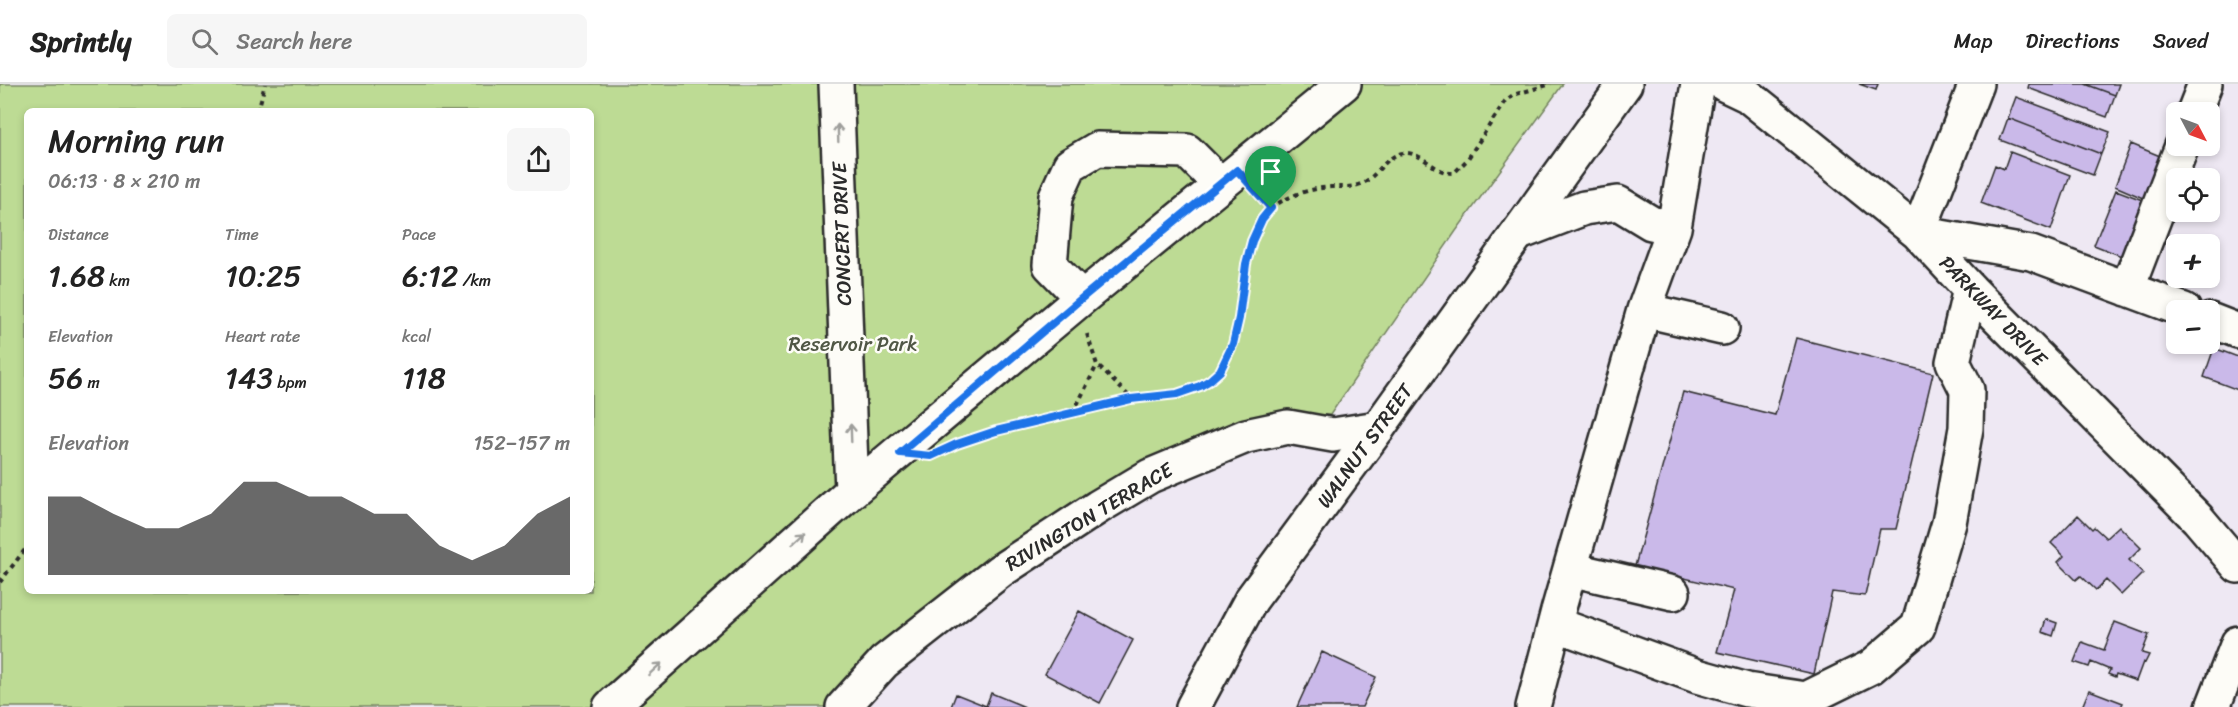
<!DOCTYPE html>
<html lang="en">
<head>
<meta charset="utf-8">
<style>
	body { margin:0; font-family:Sriracha,sans-serif; background:#f6f6f6; color:#222; height:100vh; display:flex; flex-direction:column; font-size:22px; white-space:nowrap }
	* { box-sizing:border-box; margin:0 }
	p { font-size:20px; color:#767676 }
	.icon { flex:none; width:33px; height:33px; fill:none; stroke:currentColor; stroke-width:2; stroke-linecap:round; stroke-linejoin:round }
	.map { position:relative; flex:1; overflow:hidden }
	.details { position:absolute; left:24px; top:24px; width:570px; height:486px; display:flex; flex-direction:column; background:#fff; border-radius:9px; box-shadow:0 3px 9px #0003 }
	.details>* { flex:none }
	.needle { width:39px; rotate:131deg }
	.buttons { position:absolute; left:2166px; top:18px; display:grid; gap:12px }
	.buttons a { display:grid; place-items:center; width:54px; height:54px; border-radius:9px; background:#fff; box-shadow:0 3px 9px #0003; font-size:30px }
	.pin { position:absolute; display:grid; place-items:center; width:51px; height:51px; color:#fff; margin:-62px -26px; border-radius:50% 50% 50% 0; rotate:-45deg; box-shadow:0 0 6px #0007 }
	.pin .icon { rotate:45deg }
	.round { display:grid; place-items:center; flex:none; width:63px; height:63px; border-radius:9px; background:#f6f6f6 }
	.head { display:flex; align-items:center; justify-content:space-between; height:102px; padding:0 24px }
	h1 { font-size:33px; font-weight:600; line-height:45px }
	.figures { display:grid; grid-template-columns:repeat(3,1fr); gap:9px; height:102px; padding:6px 24px }
	.figures div { display:grid; align-content:center }
	.figures b { font-size:30px; font-weight:600 }
	.figures small { font-size:16px; font-weight:400 }
	.figures p { font-size:16px }
	.chart { height:168px; padding:12px 24px }
	.chart p { display:flex; justify-content:space-between }
	.chart svg { width:100%; height:108px; margin-top:6px; fill:#2b2b2b; opacity:.7 }
	header { display:flex; align-items:center; gap:36px; box-sizing:border-box; height:84px; padding:0 30px; background:#fff; border-bottom:2px solid #e0e0e0 }
	header strong { font-size:28px }
	nav { display:flex; gap:33px; margin-inline-start:auto; font-size:21px }
	.search { width:420px; height:54px; background:#f6f6f6; display:flex; align-items:center; gap:15px; box-sizing:border-box; padding:0 21px; border-radius:9px; color:#767676; font-size:22px }
	.map>svg:first-child { display:block }
</style>
</head>
<body>
<header>
<strong>Sprintly</strong>
<div class="search"><svg class="icon" aria-label="search" viewBox="0 0 24 24"><circle cx="10" cy="10" r="6"/><path d="M15 15l6 6"/></svg>Search here</div>
<nav><a>Map</a><a>Directions</a><a>Saved</a></nav>
</header>
<div class="map">
<svg width="2238" height="623" viewBox="0 0 2238 623">
	<rect width="100%" height="100%" fill="#eee8f3"/>
	<filter id="ink" filterUnits="userSpaceOnUse"><feTurbulence type="fractalNoise" baseFrequency=".0167" numOctaves="2"/><feDisplacementMap in="SourceGraphic" scale="12" xChannelSelector="R" yChannelSelector="G"/><feConvolveMatrix kernelMatrix="1 2 1 2 8 2 1 2 1" color-interpolation-filters="sRGB"/></filter>
	<g filter="url(#ink)">
		<path fill="#bddb94" stroke="#748360" stroke-width="1.5" fill-rule="evenodd" d="M0,0H1563L1456,147L1330,331H1271L1092,413L833,623H0ZM27,27H591V507H27Z"/>
		<path fill="#cab9e9" stroke="#2b2b2b" stroke-width="1.5" d="M1859,0H1878L1876,6Z
			M2029,0H2085L2115,11L2107,33L2028,4Z
			M2085,0H2119L2115,11Z
			M2016,13L2110,48L2101,70L2008,34Z
			M2008,34L2101,70L2093,91L2000,56Z
			M2131,60L2160,72L2143,114L2115,102Z
			M2010,68L2070,91L2051,146L1981,119L1995,81L2004,85Z
			M2116,106L2145,117L2124,173L2094,161Z
			M1796,254L1933,289L1896,445H1880L1865,512L1832,508L1814,590L1717,568L1734,506L1635,482L1683,308L1775,331Z
			M2214,264L2238,273V306L2204,293Z
			M2078,431L2092,445L2094,443L2106,454L2119,442L2141,464L2129,476L2143,489L2121,511L2106,496L2096,506L2081,492L2076,496L2058,478L2064,472L2051,459Z
			M1079,527L1133,556L1100,619L1045,590Z
			M2046,535L2057,539L2053,552L2042,548Z
			M2115,538L2149,551L2142,569L2149,571L2145,579L2143,578L2136,597L2116,590L2115,593L2108,590L2110,586L2091,578L2089,583L2074,578L2082,558L2104,566Z
			M1322,568L1376,593L1362,623H1297Z
			M2089,606L2123,619L2121,623H2082Z
			M991,609L1025,623H951L956,610L986,622Z"/>
		<g fill="none" stroke-linecap="round" stroke-linejoin="round">
			<g stroke="#2b2b2b" stroke-width="38">
				<path id="minor" d="M836,0L852,407
					M1724,0L1747,11L1918,149L1970,205L2198,435L2238,482
					M2194,28L2205,0
					M1519,149L1584,124L1618,119L1651,139L1674,144
					M1918,149L2031,169L2184,226
					M1918,149L1976,0
					M2127,205L2182,62
					M1082,214L1050,181L1056,112L1070,81L1097,65L1187,67L1220,100
					M1644,226L1722,244
					M2210,236L2238,247
					M1570,485L1673,509
					M1555,540L1697,592L1747,606L1806,615L1871,583L1918,543L1949,439L1966,344L1967,306L1953,278L1970,205
					M610,623L852,407L1082,214L1344,0
					M843,623L884,578L1000,487L1098,423L1150,392L1246,352L1288,343L1333,351L1378,344
					M1533,623L1558,527L1644,226L1674,144L1698,0
					M2213,623L2238,559"/>
			</g>
			<g stroke="#2b2b2b" stroke-width="38">
				<path id="major" d="M1193,623L1251,516L1378,344L1625,0"/>
			</g>
			<path stroke="#2b2b2b" stroke-width="4" stroke-dasharray="4.5 4.5" stroke-linecap="butt" d="M258,27L265,0
				M1259,110L1271,124C1290,111 1308,105 1331,103C1342,103 1353,104 1363,99C1379,91 1388,67 1408,69C1425,71 1436,90 1454,89L1467,76L1505,17L1513,11L1551,0
				M1087,250L1097,281L1131,314
				M1073,329L1097,281
				M965,357C1018,339 1074,328 1129,315C1153,310 1178,313 1201,302C1215,295 1224,282 1230,268C1249,218 1236,171 1271,124
				M0,498L27,463"/>
			<use href="#minor" stroke="#fdfcf7" stroke-width="33"/>
			<use href="#major" stroke="#fdfcf7" stroke-width="33"/>
		</g>
		<defs><path id="oneway-shaft" d="M-6 0H5M1.5-3L5.5 0L1.5 3" fill="none" stroke-width="1.6" stroke-linecap="round" stroke-linejoin="round" transform="scale(1.5)"/></defs>
		<g stroke="#9e9e9b">
			<use href="#oneway-shaft" transform="translate(838 49) rotate(-92)"/>
			<use href="#oneway-shaft" transform="translate(851 349) rotate(-92)"/>
			<use href="#oneway-shaft" transform="translate(799 454) rotate(-42)"/>
			<use href="#oneway-shaft" transform="translate(655 585) rotate(-42)"/>
		</g>
	</g>
	<g fill="none" stroke-linecap="round" stroke-linejoin="round" filter="url(#ink)">
		<g stroke="#fff" stroke-width="12">
			<path id="route" d="M1237,86L1271,124L1262,135L1252,157L1246,180L1239,234L1233,260L1220,287L1210,296L1200,302L1177,310L1131,315L996,347L957,360L931,372L900,369L1082,214Z"/>
		</g>
		<use href="#route" stroke="#1a73e8" stroke-width="8"/>
	</g>
	<g text-anchor="middle" dominant-baseline="central" stroke-width="5" stroke-linejoin="round" paint-order="stroke">
		<g font-size="20" fill="#2b2b2b" stroke="#fdfcf7">
			<text transform="translate(842 150) rotate(-92)">CONCERT DRIVE</text>
			<text transform="translate(1993 227) rotate(46)">PARKWAY DRIVE</text>
			<text transform="translate(1365 362) rotate(-54)">WALNUT STREET</text>
			<text transform="translate(1089 433) rotate(-31)">RIVINGTON TERRACE</text>
		</g>
		<g font-size="20" fill="#505745" stroke="#fdfcf7">
			<text x="853" y="260">Reservoir Park</text>
		</g>
	</g>
</svg>
<div class="buttons">
<a><svg class="needle" viewBox="-14 -14 28 28"><path d="M0-13l5 13h-10z" fill="#e53935"/><path d="M0 13l5-13h-10z" fill="#767676"/></svg></a>
<a><svg class="icon" aria-label="locate" viewBox="0 0 24 24"><circle cx="12" cy="12" r="6"/><path d="M12 2v4M12 18v4M2 12h4M18 12h4"/></svg></a>
<a>+</a>
<a>−</a>
</div>
<div class="pin" style="left:1271px;top:124px;background:#1e9e55"><svg class="icon" aria-label="arrive" viewBox="0 0 24 24"><path d="M6 21V4h12l-3 4 3 4H6"/></svg></div>
<section class="details">
<div class="head"><div><h1>Morning run</h1><p>06:13 · 8 × 210 m</p></div><a class="round"><svg class="icon" aria-label="share" viewBox="0 0 24 24"><path d="M12 15V3M7 8l5-5 5 5M5 13v7h14v-7"/></svg></a></div>
<div class="figures">
<div><p>Distance</p><b>1.68<small> km</small></b></div>
<div><p>Time</p><b>10:25</b></div>
<div><p>Pace</p><b>6:12<small> /km</small></b></div>
</div>
<div class="figures">
<div><p>Elevation</p><b>56<small> m</small></b></div>
<div><p>Heart rate</p><b>143<small> bpm</small></b></div>
<div><p>kcal</p><b>118</b></div>
</div>
<div class="chart"><p><span>Elevation</span>152–157 m</p>
<svg viewBox="0 0 160 44" preserveAspectRatio="none"><path d="M0 44V12L10 12L20 19L30 25L40 25L50 19L60 6L70 6L80 12L90 12L100 19L110 19L120 32L130 38L140 32L150 19L160 12V44z"/></svg>
</div>
</section>
</div>
</body>
</html>
